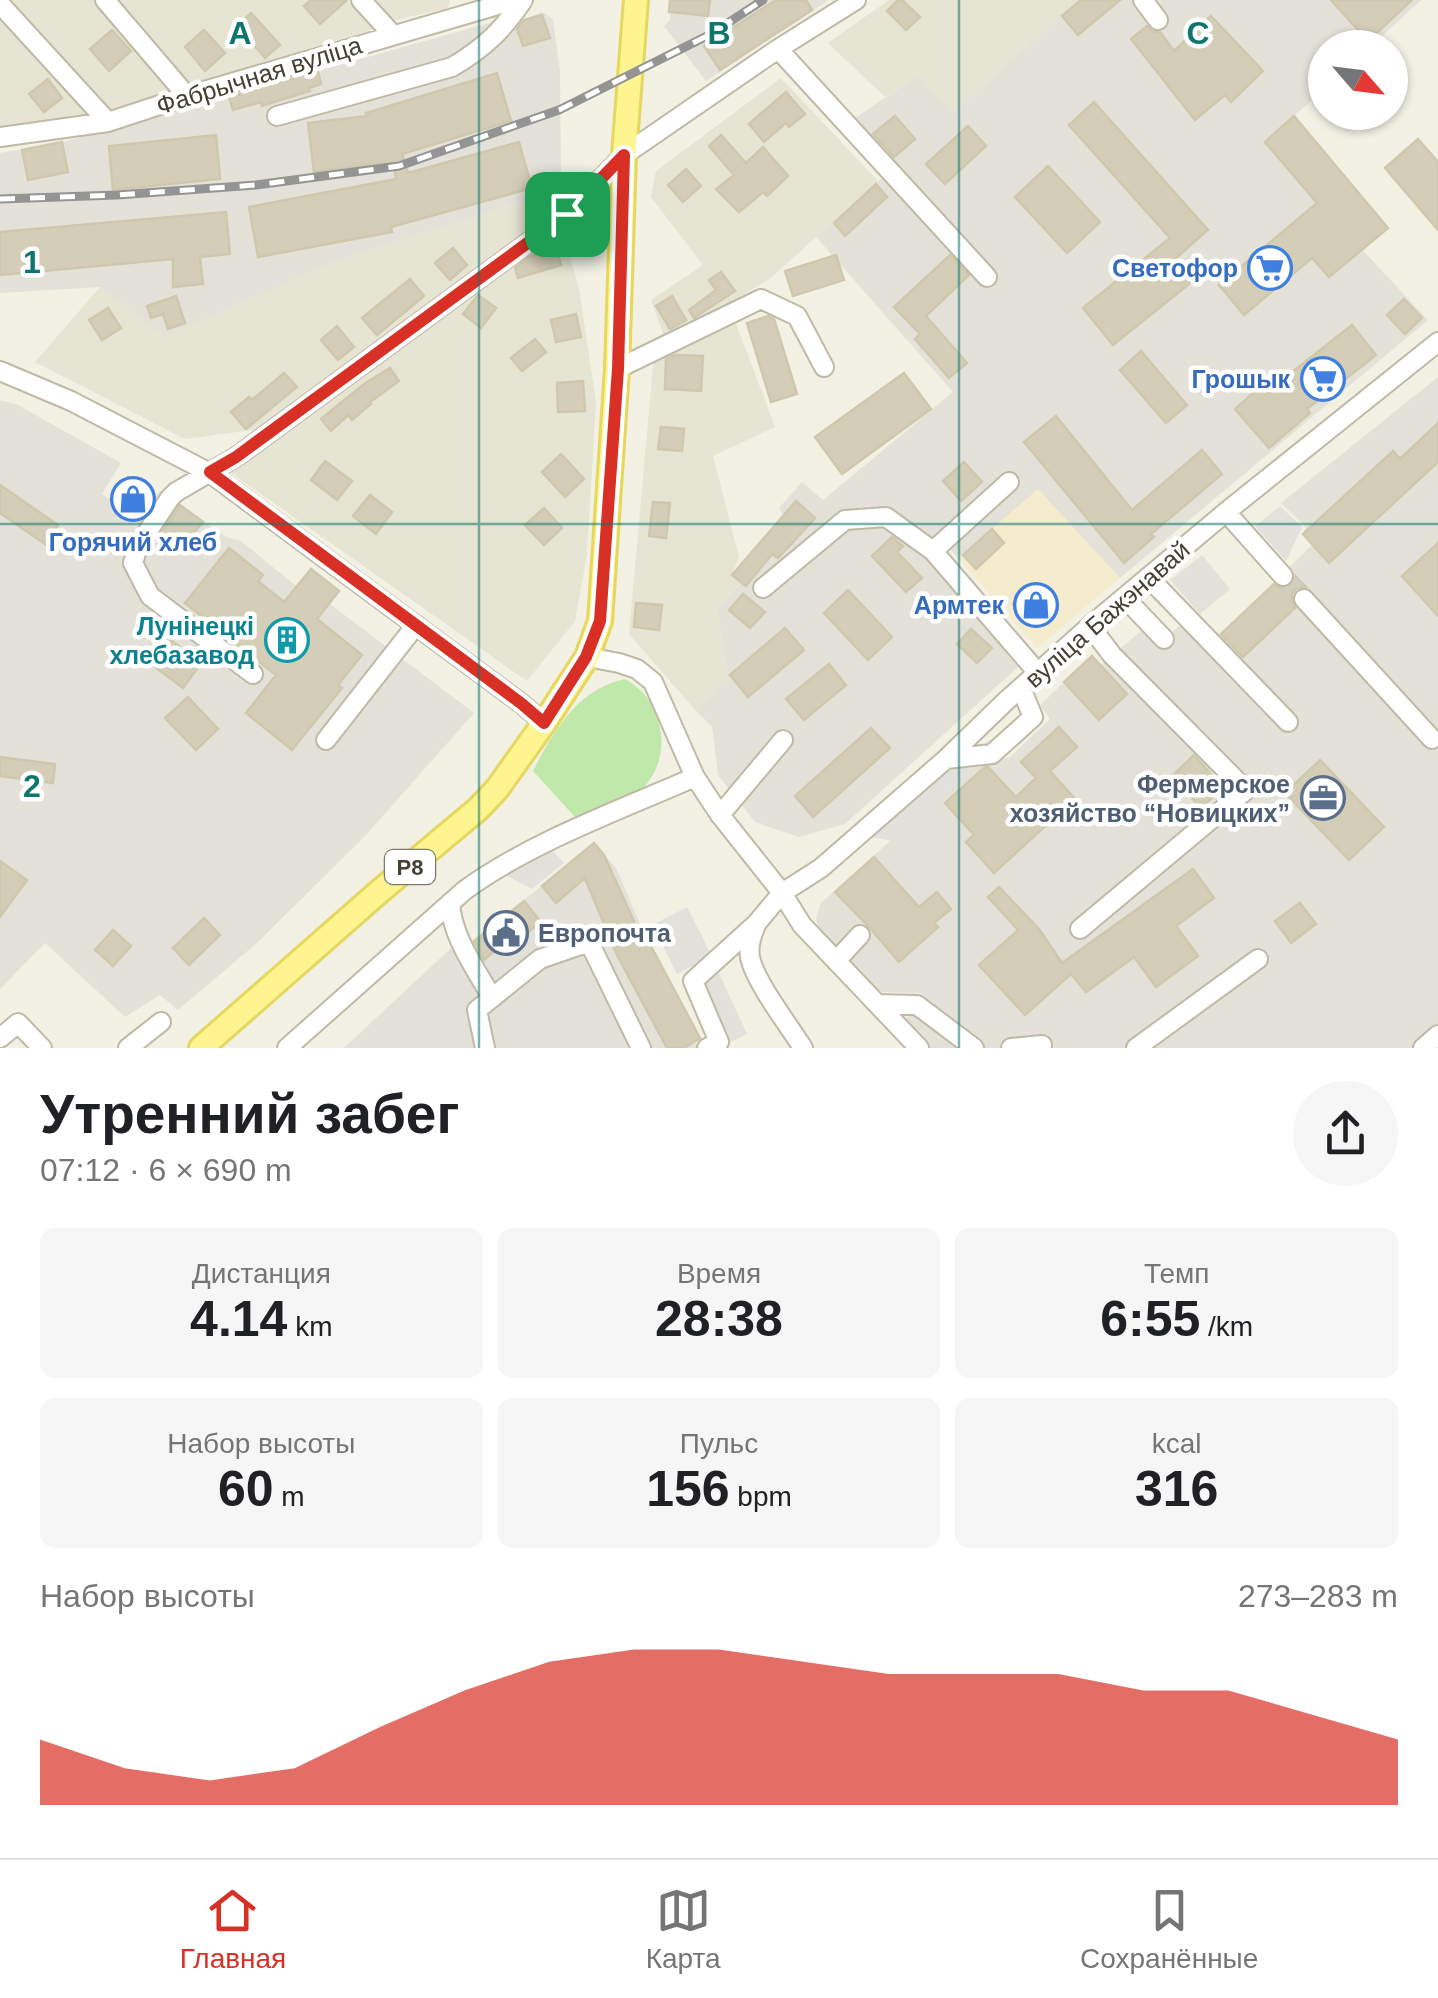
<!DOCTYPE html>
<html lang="ru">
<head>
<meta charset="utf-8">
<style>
	body { margin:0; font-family:Arial,sans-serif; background:#f6f6f6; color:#202124; height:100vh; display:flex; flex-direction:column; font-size:38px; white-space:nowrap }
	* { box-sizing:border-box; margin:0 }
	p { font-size:32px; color:#757577 }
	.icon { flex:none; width:55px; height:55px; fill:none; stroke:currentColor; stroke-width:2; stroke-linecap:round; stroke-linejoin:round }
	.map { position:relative; height:1048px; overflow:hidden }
	.side { display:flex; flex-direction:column; background:#fff; flex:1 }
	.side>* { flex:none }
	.needle { width:65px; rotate:118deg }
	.controls { position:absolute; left:1308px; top:30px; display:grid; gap:20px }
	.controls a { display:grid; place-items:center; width:100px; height:100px; border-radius:50%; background:#fff; box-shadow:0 2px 8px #0004; font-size:50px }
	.pin { position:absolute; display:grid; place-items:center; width:85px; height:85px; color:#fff; margin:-42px; border-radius:20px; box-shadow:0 5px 15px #0006 }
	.round { display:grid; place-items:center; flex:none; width:105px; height:105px; border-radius:52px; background:#f6f6f6 }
	.headline { display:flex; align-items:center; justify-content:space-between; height:170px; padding:0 40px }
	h1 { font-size:55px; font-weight:700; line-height:75px }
	.metrics { display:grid; grid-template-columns:repeat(3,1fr); gap:15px; height:170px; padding:10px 40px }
	.metrics div { display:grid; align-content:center; border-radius:15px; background:#f6f6f6; text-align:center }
	.metrics b { font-size:50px; font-weight:700 }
	.metrics small { font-size:28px; font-weight:400 }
	.metrics p { font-size:28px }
	.chart { height:280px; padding:20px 40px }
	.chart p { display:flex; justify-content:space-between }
	.chart svg { width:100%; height:180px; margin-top:10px; fill:#d93025; opacity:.7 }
	.menu { display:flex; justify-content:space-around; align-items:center; height:140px; border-top:2px solid #e0e0e0; background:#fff; font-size:28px; color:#757577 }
	.menu a { display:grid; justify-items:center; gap:5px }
	.menu .selected { color:#d93025 }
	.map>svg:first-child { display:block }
</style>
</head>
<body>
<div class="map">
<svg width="1438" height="1048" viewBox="0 0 1438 1048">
	<rect width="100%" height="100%" fill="#f2f1e4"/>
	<path fill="#e6e4d2" d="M0,0H347L374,29L93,115L0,129Z
		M372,0H450L448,8L391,21Z
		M889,0H1078L953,113L918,75L885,97L828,43Z
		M781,78L878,181L772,277L666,342L651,300L703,265L651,197L656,171Z
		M549,192L556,213L259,429L185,439L35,362L100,287L164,335L337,261Z
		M561,224L579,289L596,402L587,554L575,621L527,681L227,470Z
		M735,321L775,427L713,456L739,557L732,575L741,582L717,609L728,675L696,711L629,634L654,355Z"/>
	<path fill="#f5ecce" d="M1038,488L1120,578L1037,648L958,558Z"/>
	<path fill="#e4e1d9" d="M671,0H829L706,81L664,26L670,20Z
		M1078,0H1421L1370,47L1325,48V89L1264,142L1314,198L1428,320L1120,578L1038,489L958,558L938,536L923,552L1018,667L845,824L799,837L755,822L718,775L712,727L696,711L728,675L717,609L741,583L732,575L783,515L779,508L802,482L823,500L953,392L816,237L895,166L854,119L918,75L953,113Z
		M542,12L553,19L560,71L561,181L549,192L337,261L164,336L100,287L0,293V153L63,142L507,18L511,24Z
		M1438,377V1048H930L905,1021L923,993L875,992L818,927L816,918L821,903L971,768L1010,757L1050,719L1040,705L1092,656L1101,665L1143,629L1157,644L1182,624L1232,676L1217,638L1312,545L1303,534L1306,527L1281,503Z
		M0,400L18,405L121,463L102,494L138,520L160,491L226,537L241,541L296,586L311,569L339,591L330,604L474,713L366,835L257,943L178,1010L160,995L125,1017L45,943L0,989Z
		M594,843L616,868L646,937L700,1039L695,1042L698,1048H344L451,948L462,951Z"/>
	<path fill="#c1e8ab" d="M625,679C645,691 656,705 660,728C670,781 623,816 575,817L533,771C554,730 578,689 625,679Z"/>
	<path fill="#e3e1dc" d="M1280,506L1302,527L1286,561L1255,526Z
		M1202,555L1230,589L1200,614L1170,580Z
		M951,766L971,768L892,841L872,837Z
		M551,848L564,863L532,889L501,873Z
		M687,907L712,956L677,974L652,925Z
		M718,971L747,1034L725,1045L696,982Z"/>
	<path fill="#d4ceb9" stroke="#cfc8ac" stroke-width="2.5" d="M311,0H347L320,24L304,6Z
		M670,0H710L708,16L669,12Z
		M776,0H806L812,10L720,70L704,46Z
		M898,0H902L920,17L906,30L887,11Z
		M1081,0H1120L1078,35L1062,16Z
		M1331,0H1412L1368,41Z
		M251,13L280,45L265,58L237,26Z
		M542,15L550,38L523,46L517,29L524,20Z
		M1211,16L1263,71L1231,102L1225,95L1195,120L1131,39L1147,26L1152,31L1160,32L1174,51Z
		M112,30L131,51L109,71L90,49Z
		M204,30L225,53L205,71L185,47Z
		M318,71L321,84L309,88L310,91L262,106L261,102L233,110L229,97Z
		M497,73L511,121L402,154L408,173L519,142L532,188L391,227L392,232L258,257L249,207L396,179L393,162L314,172L308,123L367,116L366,113Z
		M48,79L62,98L44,112L29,94Z
		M786,92L805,114L789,127L786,123L764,142L749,124Z
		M1094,102L1208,230L1176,258L1194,280L1113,345L1083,308L1170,238L1069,125Z
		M895,116L915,139L894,157L873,134Z
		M1294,116L1388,228L1329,277L1312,258L1244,315L1219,285L1317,203L1265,142Z
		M968,126L986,146L945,184L926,164Z
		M216,135L220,179L113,190L109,146Z
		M721,135L746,163L763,147L788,176L767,196L763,192L739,212L716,189L734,175L709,146Z
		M1418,139L1438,162V230L1385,168Z
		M62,142L68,172L28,180L22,150Z
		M1048,166L1100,222L1067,253L1015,197Z
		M686,169L701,186L683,202L668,185Z
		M876,184L887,197L845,236L834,223Z
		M226,212L230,254L200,257L203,284L173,287V259L0,275V232Z
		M453,248L467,265L450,280L435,263Z
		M556,249L561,265L518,278L515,268L529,257Z
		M836,255L844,280L793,296L785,271Z
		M950,255L969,275L926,316L967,363L949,378L915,339L920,334L894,307Z
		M721,272L735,291L694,318L689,310L716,290L709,280Z
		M410,279L424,296L377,335L362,318Z
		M478,295L496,308L481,328L463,314Z
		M176,296L185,323L168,329L163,314L151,318L147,306Z
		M672,296L686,320L670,329L656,306Z
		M1404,299L1422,318L1405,334L1387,315Z
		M108,308L121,328L102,340L89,320Z
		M576,314L581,337L556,342L551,320Z
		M768,316L774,319L797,394L771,402L747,323Z
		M1352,325L1376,355L1307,409L1310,413L1269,448L1235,409L1276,373L1282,380Z
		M337,326L354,347L338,360L321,340Z
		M535,339L546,352L522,371L511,358Z
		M1141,351L1187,405L1166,423L1120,370Z
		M675,355L703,356L701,391L665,389L666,359Z
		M390,368L399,381L370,402L371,404L352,420L348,415L331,431L321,419L364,384Z
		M284,373L297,387L246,429L231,412L249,397L252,400Z
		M904,373L931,409L842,474L815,437Z
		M583,381L585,411L558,412L557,383Z
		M1056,416L1132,510L1202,450L1222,474L1151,534L1154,537L1124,563L1024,442Z
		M1438,423V462L1329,563L1303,534L1393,451L1400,459Z
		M661,427L684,429L682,451L658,449Z
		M561,454L584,479L565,497L542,472Z
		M325,461L352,481L337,500L311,480Z
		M964,462L982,482L961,501L943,481Z
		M128,477L155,497L138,520L111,500Z
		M0,485L58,525L45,544L0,513Z
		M370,495L392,512L376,534L353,516Z
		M796,501L815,518L778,558L772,554L746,586L732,575Z
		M653,502L670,503L666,538L649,536Z
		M180,505L203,522L183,545L163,531Z
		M544,508L562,528L544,545L525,525Z
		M992,529L1004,543L976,569L963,555Z
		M892,537L903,546L897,552L922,578L906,592L872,556Z
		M1438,543V616L1402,576Z
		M229,548L263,575L258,581L284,602L311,569L339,591L317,619L362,655L338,685L342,688L292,750L246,713L276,675L185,603Z
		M1295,576L1306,587L1296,589L1292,594V601L1295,608L1243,657L1221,634L1274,584L1280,588H1286L1292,585Z
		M1033,586L1050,604L1029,623L1013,604Z
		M848,590L892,637L868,660L824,613Z
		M743,594L765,612L750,628L729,610Z
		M636,603L662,605L659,630L634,627Z
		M785,628L804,650L748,697L730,675Z
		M971,629L992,648L977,663L957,644Z
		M169,639L202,662L183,688L151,664Z
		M1092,656L1127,694L1099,720L1064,682Z
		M829,664L846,685L804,720L786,699Z
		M188,697L218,729L196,750L165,718Z
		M1059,727L1077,747L1050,771L1075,799L994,873L966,842L974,835L945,803L985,767H988L1016,797L1036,778L1021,762Z
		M871,728L890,748L813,817L795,796Z
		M1194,755L1223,788L1201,808L1172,776Z
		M0,757L55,764L53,783L0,776Z
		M1320,760L1384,827L1349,860L1285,793Z
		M594,843L604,855L642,939L646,937L700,1038L684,1048H667L616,953L585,878L556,903L542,886Z
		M874,857L919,907L937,892L951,909L934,923L938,927L899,962L869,927L835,892Z
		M0,861L27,880L0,917Z
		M1193,869L1214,898L1176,926L1198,956L1156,987L1134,957L1086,992L1071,974L1025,1015L979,965L1018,930L988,897L999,887L1039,929L1062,963Z
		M524,901L541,922L528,932L524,927L484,960L474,941Z
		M1300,903L1316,924L1291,943L1275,921Z
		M204,918L220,935L189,965L173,948Z
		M113,930L131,946L113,966L95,950Z"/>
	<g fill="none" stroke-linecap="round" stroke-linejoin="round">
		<path stroke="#cfcec1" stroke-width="18" stroke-dasharray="18 9" stroke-linecap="butt" d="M1283,576L1304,599"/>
		<g stroke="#bebaa6" stroke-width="22">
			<path id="minor" d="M105,0L187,96
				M361,0L393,35
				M1143,0L1158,20
				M0,4L108,122
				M778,49L987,277
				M277,116L452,67C483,49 503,30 523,0
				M0,137L108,122L187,96L515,0
				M617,369L761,299L797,316L824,367
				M0,371L71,401L210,473L522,704L544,723
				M1226,512L1283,576
				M933,551L1009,482
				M1148,577L1288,722
				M763,588L845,520L886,517L933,551L1038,673
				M1125,598L1164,639
				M1304,599L1432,739
				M587,657L619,663L637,669L653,682L695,777L720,815L782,893L802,925L919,1048
				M253,674L150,596L133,563L138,546L170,498L176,492L236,457L567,214L624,155L778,49L856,0
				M326,740L416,625
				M946,759L992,754L1033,717L1021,688
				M720,815L783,740
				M450,903C452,937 476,969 492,998
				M756,925C752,935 748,945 750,957C754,980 789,1026 803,1048
				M1080,929L1246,790L1112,655L1090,626
				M836,961L860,935
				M877,1004L917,1005L974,1048
				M0,1038L18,1023L42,1048
				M128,1048L161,1022
				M287,1048L465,890C531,842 620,810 695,777
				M485,1048L477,1010L540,959L589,942L641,1048
				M707,1048L719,1042L693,981L756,924L782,893L821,868L946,759L1007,700L1090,626L1226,512L1438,342
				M1011,1048L1042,1045
				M1136,1048L1258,959
				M1423,1048L1438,1035"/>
		</g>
		<g stroke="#e5d75f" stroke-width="28">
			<path id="major" d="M201,1048L380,891L478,809L497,789L544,723L587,657L600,621L617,369L624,155L636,0"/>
		</g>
		<use href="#minor" stroke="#fff" stroke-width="18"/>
		<use href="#major" stroke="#fff590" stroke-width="22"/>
		<g stroke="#949494" stroke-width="9">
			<path id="rail" d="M0,199L117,195L256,185L399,166L559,110L711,34L763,0"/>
		</g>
		<use href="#rail" stroke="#fff" stroke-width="5" stroke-dasharray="15" stroke-linecap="butt"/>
	</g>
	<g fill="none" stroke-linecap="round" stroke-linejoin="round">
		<g stroke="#fff" stroke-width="20">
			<path id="route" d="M624,155L618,369L600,621L586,657L544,723L522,704L210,472L236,457L567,214Z"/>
		</g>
		<use href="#route" stroke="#d93025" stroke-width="12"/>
	</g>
	<path fill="none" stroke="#0f766e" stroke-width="2.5" stroke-opacity="0.55" d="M479,0V1048M959,0V1048M0,524H1438"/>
	<defs>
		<g id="supermarket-ring" transform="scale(2.25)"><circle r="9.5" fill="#fff" stroke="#3f7fe0" stroke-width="1.5"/><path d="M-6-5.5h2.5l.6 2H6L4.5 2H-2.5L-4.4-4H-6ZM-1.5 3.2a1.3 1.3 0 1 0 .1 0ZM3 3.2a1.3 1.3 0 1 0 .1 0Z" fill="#3f7fe0"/></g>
		<g id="shop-ring" transform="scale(2.25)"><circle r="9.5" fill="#fff" stroke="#3f7fe0" stroke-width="1.5"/><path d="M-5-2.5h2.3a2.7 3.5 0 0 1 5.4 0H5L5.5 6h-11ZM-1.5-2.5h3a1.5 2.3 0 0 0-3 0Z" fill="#3f7fe0"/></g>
		<g id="building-ring" transform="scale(2.25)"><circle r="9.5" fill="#fff" stroke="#0f9aa8" stroke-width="1.5"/><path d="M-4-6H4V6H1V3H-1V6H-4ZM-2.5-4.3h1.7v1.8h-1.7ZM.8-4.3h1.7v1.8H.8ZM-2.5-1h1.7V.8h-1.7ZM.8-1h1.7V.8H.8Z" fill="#0f9aa8"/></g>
		<g id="office-ring" transform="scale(2.25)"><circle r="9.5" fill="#fff" stroke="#5c6f8a" stroke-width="1.5"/><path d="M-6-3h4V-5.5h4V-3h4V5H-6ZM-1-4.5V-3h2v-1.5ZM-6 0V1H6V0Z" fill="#5c6f8a"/></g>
		<g id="civic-ring" transform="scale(2.25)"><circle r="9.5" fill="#fff" stroke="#5c6f8a" stroke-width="1.5"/><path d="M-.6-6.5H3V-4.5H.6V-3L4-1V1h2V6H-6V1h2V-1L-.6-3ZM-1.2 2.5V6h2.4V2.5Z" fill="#5c6f8a"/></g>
	</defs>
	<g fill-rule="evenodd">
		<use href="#supermarket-ring" x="1270" y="268"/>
		<use href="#supermarket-ring" x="1323" y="379"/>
		<use href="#shop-ring" x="133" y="499"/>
		<use href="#shop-ring" x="1036" y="605"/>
		<use href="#building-ring" x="287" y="640"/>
		<use href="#office-ring" x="1323" y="798"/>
		<use href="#civic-ring" x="506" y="933"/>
	</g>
	<g text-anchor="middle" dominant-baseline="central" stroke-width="9" stroke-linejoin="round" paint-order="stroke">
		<rect fill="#fff" stroke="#7c7a71" stroke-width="2.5" x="385" y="850" width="50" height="34" rx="8"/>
		<g font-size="22" font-weight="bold" fill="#444134">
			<text x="410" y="867">Р8</text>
		</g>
		<g font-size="25" fill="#444134" stroke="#fff">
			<text transform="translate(259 75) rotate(-17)">Фабрычная вуліца</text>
			<text transform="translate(1107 614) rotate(-41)">вуліца Бажэнавай</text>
		</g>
		<g font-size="25" font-weight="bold" fill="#366cbe" stroke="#fff" text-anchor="end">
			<text x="1238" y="268">Светофор</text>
			<text x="1290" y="379">Грошык</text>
			<text x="133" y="542" text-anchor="middle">Горячий хлеб</text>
			<text x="1004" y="605">Армтек</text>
		</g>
		<g font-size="25" font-weight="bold" fill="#0d838f" stroke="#fff" text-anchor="end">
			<text x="254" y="626">Лунінецкі<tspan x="254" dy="29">хлебазавод</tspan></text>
		</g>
		<g font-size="25" font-weight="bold" fill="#4e5e75" stroke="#fff" text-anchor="end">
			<text x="1290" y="784">Фермерское<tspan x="1290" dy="29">хозяйство “Новицких”</tspan></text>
			<text x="538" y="933" text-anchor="start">Европочта</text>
		</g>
	</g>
	<g font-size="32" text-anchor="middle" font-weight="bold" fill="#0f766e" stroke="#fff" stroke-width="9" stroke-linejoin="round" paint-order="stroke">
		<text x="240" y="44">A</text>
		<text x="719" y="44">B</text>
		<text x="1198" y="44">C</text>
		<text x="32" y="273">1</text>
		<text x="32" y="797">2</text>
	</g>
</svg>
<div class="controls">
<a><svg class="needle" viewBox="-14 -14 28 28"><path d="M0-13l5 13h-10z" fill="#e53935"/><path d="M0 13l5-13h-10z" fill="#757577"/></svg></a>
</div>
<div class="pin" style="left:567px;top:214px;background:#1e9e55"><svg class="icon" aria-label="arrive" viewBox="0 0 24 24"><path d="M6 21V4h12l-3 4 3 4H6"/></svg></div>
</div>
<section class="side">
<div class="headline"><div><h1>Утренний забег</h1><p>07:12 · 6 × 690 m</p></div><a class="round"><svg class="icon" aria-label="share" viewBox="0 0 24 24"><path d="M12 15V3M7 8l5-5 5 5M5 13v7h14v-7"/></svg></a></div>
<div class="metrics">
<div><p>Дистанция</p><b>4.14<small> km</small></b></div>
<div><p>Время</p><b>28:38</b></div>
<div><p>Темп</p><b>6:55<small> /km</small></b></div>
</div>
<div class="metrics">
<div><p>Набор высоты</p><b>60<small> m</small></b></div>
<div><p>Пульс</p><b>156<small> bpm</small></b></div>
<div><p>kcal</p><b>316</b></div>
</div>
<div class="chart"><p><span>Набор высоты</span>273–283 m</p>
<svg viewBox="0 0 160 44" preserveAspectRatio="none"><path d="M0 44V28L10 35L20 38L30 35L40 25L50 16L60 9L70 6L80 6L90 9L100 12L110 12L120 12L130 16L140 16L150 22L160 28V44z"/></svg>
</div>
</section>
<nav class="menu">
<a class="selected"><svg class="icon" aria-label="home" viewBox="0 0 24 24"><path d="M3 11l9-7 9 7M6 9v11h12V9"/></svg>Главная</a>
<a><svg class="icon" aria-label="map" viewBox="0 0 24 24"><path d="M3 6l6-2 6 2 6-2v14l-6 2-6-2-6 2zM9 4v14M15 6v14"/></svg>Карта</a>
<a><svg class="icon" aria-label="saved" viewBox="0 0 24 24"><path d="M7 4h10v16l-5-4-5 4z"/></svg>Сохранённые</a>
</nav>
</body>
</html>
